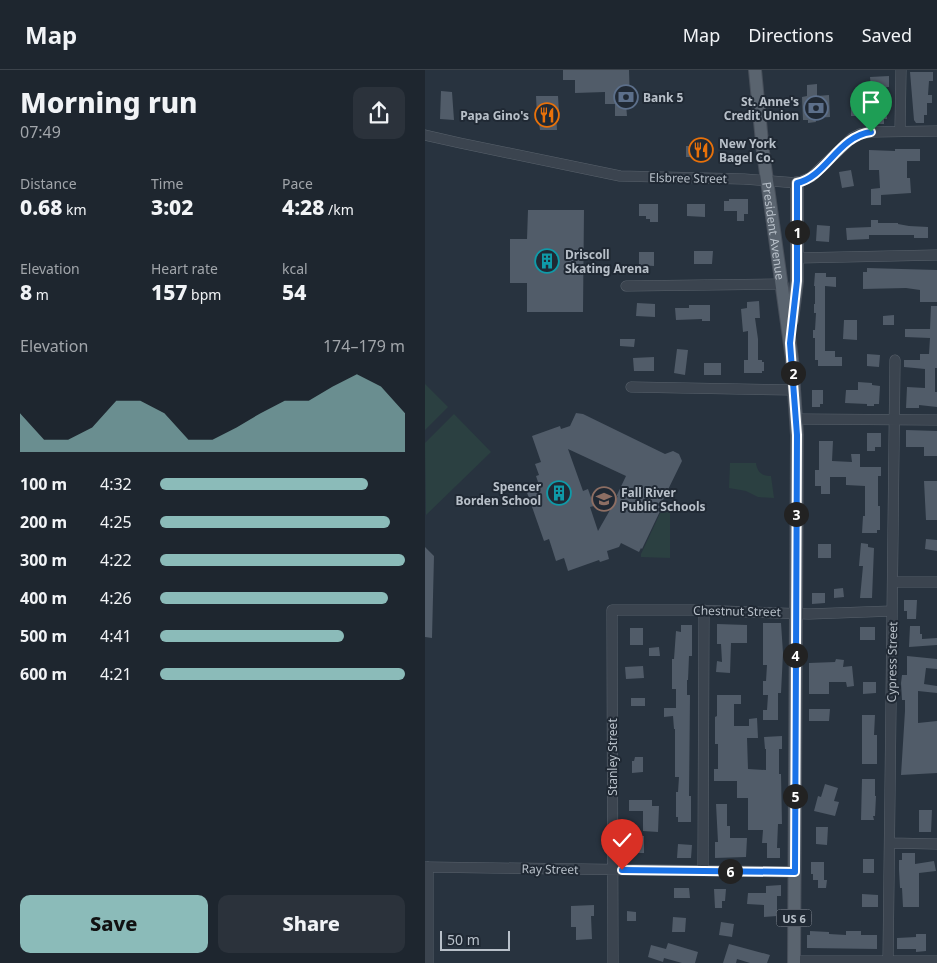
<!DOCTYPE html>
<html lang="en">
<head>
<meta charset="utf-8">
<style>
	body { margin:0; font-family:"Noto Sans",sans-serif; background:#2b323b; color:#f1f3f6; height:100vh; display:flex; flex-direction:column; font-size:19px; white-space:nowrap }
	* { box-sizing:border-box; margin:0 }
	p { font-size:16px; color:#a1a5aa }
	.icon { flex:none; width:28px; height:28px; fill:none; stroke:currentColor; stroke-width:2; stroke-linecap:round; stroke-linejoin:round }
	.map { position:relative; flex:1; overflow:hidden }
	.sheet { display:flex; flex-direction:column; background:#1e262f; width:425px }
	.sheet>* { flex:none }
	.scale { position:absolute; left:15px; bottom:12px; width:70px; box-sizing:border-box; padding-left:5px; border:2px solid #b8c0c9; border-top:0; font-size:14px; line-height:18px; white-space:nowrap; color:#b8c0c9; -webkit-text-stroke:4px #202934; paint-order:stroke }
	.pin { position:absolute; display:grid; place-items:center; width:42px; height:42px; color:#fff; margin:-51px -21px; border-radius:50% 50% 50% 0; rotate:-45deg; box-shadow:0 0 5px #0007 }
	.pin .icon { rotate:45deg }
	.km { position:absolute; width:25px; height:25px; margin:-12px; border-radius:50%; background:#222; color:#fff; font-size:14px; line-height:25px; text-align:center }
	.round { display:grid; place-items:center; flex:none; width:52px; height:52px; border-radius:10px; background:#2b323b }
	.overview { display:flex; align-items:center; justify-content:space-between; height:85px; padding:0 20px }
	h1 { font-size:28px; font-weight:800; line-height:38px }
	.stats { display:grid; grid-template-columns:repeat(3,1fr); gap:8px; height:85px; padding:5px 20px }
	.stats div { display:grid; align-content:center }
	.stats b { font-size:21px; font-weight:800 }
	.stats small { font-size:14px; font-weight:400 }
	.stats p { font-size:14px }
	.chart { height:140px; padding:10px 20px }
	.chart p { display:flex; justify-content:space-between }
	.chart svg { width:100%; height:90px; margin-top:5px; fill:#8bbbb9; opacity:.7 }
	.primary-button { display:flex; gap:10px; margin-top:auto; padding:10px 20px }
	.primary-button a { flex:1; height:58px; border-radius:10px; background:#8bbbb9; color:#111; font-size:20px; font-weight:800; line-height:58px; text-align:center }
	.primary-button a+a { background:#2b323b; color:#f1f3f6 }
	ul { padding:0 20px; list-style:none; font-size:16px }
	li { display:grid; grid-template-columns:80px 60px 1fr; align-items:center; height:38px }
	li i { height:12px; border-radius:6px; background:#8bbbb9 }
	header { display:flex; align-items:center; gap:30px; box-sizing:border-box; height:70px; padding:0 25px; background:#1e262f; border-bottom:1px solid #3c434b }
	header strong { font-size:24px }
	nav { display:flex; gap:28px; margin-inline-start:auto; font-size:18px }
	main { display:flex; flex:1; min-height:0 }
	.map>svg:first-child { display:block }
</style>
</head>
<body>
<header>
<strong>Map</strong>
<nav><a>Map</a><a>Directions</a><a>Saved</a></nav>
</header>
<main>
<section class="sheet">
<div class="overview"><div><h1>Morning run</h1><p>07:49</p></div><a class="round"><svg class="icon" aria-label="share" viewBox="0 0 24 24"><path d="M12 15V3M7 8l5-5 5 5M5 13v7h14v-7"/></svg></a></div>
<div class="stats">
<div><p>Distance</p><b>0.68<small> km</small></b></div>
<div><p>Time</p><b>3:02</b></div>
<div><p>Pace</p><b>4:28<small> /km</small></b></div>
</div>
<div class="stats">
<div><p>Elevation</p><b>8<small> m</small></b></div>
<div><p>Heart rate</p><b>157<small> bpm</small></b></div>
<div><p>kcal</p><b>54</b></div>
</div>
<div class="chart"><p><span>Elevation</span>174–179 m</p>
<svg viewBox="0 0 160 44" preserveAspectRatio="none"><path d="M0 44V25L10 38L20 38L30 32L40 19L50 19L60 25L70 38L80 38L90 32L100 25L110 19L120 19L130 12L140 6L150 12L160 25V44z"/></svg>
</div>
<ul>
<li><b>100 m</b>4:32<i style="width:85%"></i></li>
<li><b>200 m</b>4:25<i style="width:94%"></i></li>
<li><b>300 m</b>4:22<i style="width:100%"></i></li>
<li><b>400 m</b>4:26<i style="width:93%"></i></li>
<li><b>500 m</b>4:41<i style="width:75%"></i></li>
<li><b>600 m</b>4:21<i style="width:100%"></i></li>
</ul>
<div class="primary-button"><a>Save</a><a>Share</a></div>
</section>
<div class="map">
<svg width="512" height="893" viewBox="0 0 512 893">
	<rect width="100%" height="100%" fill="#28333f"/>
	<path fill="#2b4041" d="M0,314L23,337L0,360Z
		M29,344L66,382L1,445L0,373Z
		M305,393H331C332,402 337,406 346,406L349,428L333,427L321,421L304,418Z
		M239,435L245,438V488L216,487V484Z"/>
	<path fill="#515c69" fill-rule="evenodd" d="M138,0H204L205,34H201L202,46H190V34H180V22L150,23V10H138Z
		M485,2H508V11H504L503,25H507V33H502V45H499V53H491L489,50Z
		M464,6V17L446,18L445,7Z
		M392,14V26L404,25L405,47L390,48L391,52L383,53V50H378L377,27L382,26V15Z
		M16,21L27,22L29,50L15,49Z
		M111,26H133L134,43H131L132,60H115L113,46H112Z
		M439,31V34H454V31H461L462,49H459V54H450L448,46H426V32Z
		M266,73H285L286,87H261V76H266Z
		M470,79H495V91H482V108H485L486,123L456,125V135H446V119L455,118L454,100H444V80L470,81Z
		M426,100L429,116L417,118L414,102Z
		M304,129H323V144H319V151H312V141H299V131H304Z
		M214,134H233V152H225V149H221V146H214Z
		M262,134H280V147L262,146Z
		M103,140H159L158,242H102V213H85V169H102Z
		M446,150H453V153H473V154L484,156L503,157V168H489V165H444V169L422,170L421,158L446,157Z
		M392,155L405,156L404,172L391,171Z
		M269,181H288L287,194H269Z
		M214,182H229V196L214,195Z
		M442,198L512,200V232H495V220L481,218L438,219V202H442Z
		M390,203H401V207H411V217L400,216V281H410V287H417V296H393V290H390V268H388V260H390L391,243H389V234H390V216H389Z
		M334,231L335,248H330L333,269V290H337V292H339V301H337V303H319V290H323V261L318,262L316,239L322,238V232Z
		M212,233L230,234V247L211,246Z
		M264,235H285V251H277V249L251,250L250,238H264Z
		M506,236H512V298H510V322H512V337L494,335V338H481L482,317L500,318V299L479,297V290H495V284H504L505,268L480,267V259H505Z
		M469,245V255H458V246Z
		M419,250H432V270L418,269Z
		M195,269H210L209,277L195,276Z
		M252,279L263,280L260,305L249,303Z
		M442,284L455,285L454,297L442,296Z
		M229,287V301H209L208,288Z
		M279,293H296V305H279Z
		M433,312L447,313V315L455,316L454,334H449V336H442V334L420,333L421,320H433Z
		M387,320H398V334H395V337H387Z
		M151,343L158,344L240,384L248,381L254,384L257,391L236,434L238,435L217,479L216,478L214,482L196,473L194,477L182,481L184,489L175,492L174,490L143,501L139,488L131,491L124,469L119,471L100,417L113,412L111,406L114,405L110,394L116,392L107,366L135,356L136,359L145,356ZM143,379L201,406L191,427L193,426L173,461L165,437L169,436L163,419L158,421Z
		M481,360L512,361V386H499V377H481Z
		M442,363H456V377H450V381H442Z
		M394,371H408L407,391L427,392L426,384H435V397H456V406H453V436H455V460H452V463H437L438,446H440V416L421,415V407H405V424H396V416H390V400H394Z
		M499,411H512V450H501Z
		M501,469L512,470V481L500,479Z
		M436,473L443,474V477L449,478L447,528H435L438,496H434Z
		M393,474H406V488H393Z
		M0,477L9,486L7,568L0,567Z
		M418,518L419,527L409,528V519Z
		M387,523H400V533L387,534Z
		M479,530H492L491,549H482V541H479Z
		M338,553H356L358,583L356,623H353V650H338V640H342L343,625H338V611H341L342,595H338Z
		M292,554L322,555V573H306L305,603L291,602L292,591L297,592L296,574H292Z
		M256,555H267V586H264L263,610H262V625H265L264,726H266V752H253V747H251V722H253L254,707H250V659H249L248,646L239,647V638H251V619H247V589H249L251,561L256,562Z
		M485,556H495V564H497V569L512,568V575L484,577Z
		M435,557H450V570H435Z
		M205,558H218V575H205Z
		M234,577L235,586H224V578Z
		M482,586L512,589V599L501,598L499,614L512,616V623L493,621V653L512,651V703L476,705L480,641V630H477L476,613L477,605H482Z
		M411,589L419,590L418,597L427,596L429,616L422,617L421,612H404V624H384V593L410,592Z
		M218,596L219,608L201,609L200,597Z
		M438,612H451V623L438,624Z
		M292,625H316V634H309V656H324V649L332,648L333,668H322L323,699L341,700V679H340L339,667L357,666V679H354V704H356L357,754H353L352,778H355V788H342V773H337L338,760H323V728H312V711H289V699H293V674H290V647L292,646Z
		M206,628H220V636H206Z
		M384,639H405L404,651H384Z
		M437,645H450L449,665H452V694H437Z
		M210,687H218V702L207,703V691H209Z
		M437,709H450V726H451L450,746H448L449,750H436Z
		M400,714L413,718L409,731L414,732L410,746L389,741L393,726L396,727Z
		M204,730H227V736H234L233,762L218,761V741H204Z
		M291,734H302V756H305V768H322L321,787L290,788V772H293Z
		M494,740H507L506,762H494Z
		M391,757H403L402,775L391,774Z
		M208,766H219V783H208Z
		M253,774L267,775L266,788H252Z
		M477,783H490V794L509,791L511,801L494,803V837H478L477,818H475L474,800V790H477Z
		M438,789H449V803H438Z
		M386,792H399V810H402L401,818H393V810H388V804H386Z
		M356,815V826H352V846L339,847V835L322,834L323,823H341V816Z
		M249,818H264L265,828H249Z
		M289,819H301L300,831H297V838H290Z
		M437,824L453,825V837H437Z
		M169,835V846H166L167,869L151,870V857H146V836Z
		M202,841L211,842V851H202Z
		M248,847L261,848L260,862H247Z
		M296,852L309,854L307,867L294,865Z
		M385,861L404,862V864L421,865V861H436V865H452V879L382,878V865H385Z
		M491,864H501V881L491,882V879H472V868L491,867Z
		M243,873L273,882L270,893H257L239,888L238,892L223,887L226,875L241,879Z
		M304,874L345,885L342,893H325L312,889L311,893H298Z"/>
	<g fill="none" stroke-linecap="round" stroke-linejoin="round">
		<g stroke="#59626c" stroke-width="11">
			<path id="minor" d="M475,61L476,0
				M0,65L35,73L195,106L319,109L372,113L386,107L427,68L435,64L446,62L512,61
				M372,188L512,185
				M201,216L358,214
				M206,317L369,320
				M371,349L512,350
				M468,512H512
				M465,773L512,774
				M0,797L369,802
				M278,800L279,540
				M369,891H512
				M3,893V797
				M188,893L187,540H268L384,544L467,541
				M463,893L470,290"/>
		</g>
		<g stroke="#48505b" stroke-width="14">
			<g id="major">
				<path id="s1" d="M330,0L338,82L367,289L372,365L369,893"/>
				<path d="M367,250L372,211V113"/>
			</g>
		</g>
		<use href="#minor" stroke="#3b444f" stroke-width="10"/>
		<use href="#major" stroke="#5a646f" stroke-width="12"/>
	</g>
	<g fill="none" stroke-linecap="round" stroke-linejoin="round">
		<g stroke="#fff" stroke-width="10">
			<path id="route" d="M197,800L370,802L372,365L365,273L372,211V113C401,107 413,66 446,62"/>
		</g>
		<use href="#route" stroke="#1a73e8" stroke-width="6"/>
	</g>
	<defs>
		<g id="bank-ring" transform="scale(1.25)"><circle r="9.5" fill="#202934" stroke="#5c6f8a" stroke-width="1.5"/><path d="M-6-4H6V4H-6ZM0-2.3a2.3 2.3 0 1 0 0 4.6a2.3 2.3 0 1 0 0-4.6Z" fill="#5c6f8a"/></g>
		<g id="restaurant-ring" transform="scale(1.25)"><circle r="9.5" fill="#202934" stroke="#e8710a" stroke-width="1.5"/><path d="M-5-6h1v4h1v-4h1v4h1v-4h1v5L-1.5 .5V6h-2V.5L-5-1ZM5-6V6H3V1.5H1.5Q1.5-4 5-6Z" fill="#e8710a"/></g>
		<g id="building-ring" transform="scale(1.25)"><circle r="9.5" fill="#202934" stroke="#0f9aa8" stroke-width="1.5"/><path d="M-4-6H4V6H1V3H-1V6H-4ZM-2.5-4.3h1.7v1.8h-1.7ZM.8-4.3h1.7v1.8H.8ZM-2.5-1h1.7V.8h-1.7ZM.8-1h1.7V.8H.8Z" fill="#0f9aa8"/></g>
		<g id="school-ring" transform="scale(1.25)"><circle r="9.5" fill="#202934" stroke="#8d6e63" stroke-width="1.5"/><path d="M0-5L7-2L0 1L-7-2ZM-4 1L0 2.5L4 1V4Q0 6-4 4Z" fill="#8d6e63"/></g>
	</defs>
	<g fill-rule="evenodd">
		<use href="#bank-ring" x="201" y="27"/>
		<use href="#bank-ring" x="391" y="38"/>
		<use href="#restaurant-ring" x="122" y="45"/>
		<use href="#restaurant-ring" x="276" y="80"/>
		<use href="#building-ring" x="122" y="191"/>
		<use href="#building-ring" x="134" y="423"/>
		<use href="#school-ring" x="179" y="429"/>
	</g>
	<g text-anchor="middle" dominant-baseline="central" stroke-width="4" stroke-linejoin="round" paint-order="stroke">
		<rect fill="#202934" stroke="#8a939c" stroke-width="1" x="351.5" y="839.5" width="35" height="17" rx="4"/>
		<g font-size="11" font-weight="bold" fill="#b8c0c9">
			<text x="369" y="848">US 6</text>
		</g>
		<g font-size="12" font-weight="bold" fill="#b8c0c9" stroke="#202934" text-anchor="start">
			<text x="218" y="27">Bank 5</text>
			<text x="374" y="31" text-anchor="end">St. Anne's<tspan x="374" dy="14">Credit Union</tspan></text>
			<text x="104" y="45" text-anchor="end">Papa Gino's</text>
			<text x="294" y="73">New York<tspan x="294" dy="14">Bagel Co.</tspan></text>
			<text x="140" y="184">Driscoll<tspan x="140" dy="14">Skating Arena</tspan></text>
			<text x="116" y="416" text-anchor="end">Spencer<tspan x="116" dy="14">Borden School</tspan></text>
			<text x="196" y="422">Fall River<tspan x="196" dy="14">Public Schools</tspan></text>
		</g>
		<g font-size="12" fill="#b8c0c9" stroke="#202934">
			<text transform="translate(263 108) rotate(1)">Elsbree Street</text>
			<text stroke="none"><textPath href="#s1" startOffset="162">President Avenue</textPath></text>
			<text transform="translate(312 541) rotate(1)">Chestnut Street</text>
			<text transform="translate(467 592) rotate(-89)">Cypress Street</text>
			<text transform="translate(187 687) rotate(-90)">Stanley Street</text>
			<text transform="translate(125 799) rotate(1)">Ray Street</text>
		</g>
	</g>
</svg>
<div class="scale">50 m</div>
<div class="pin" style="left:446px;top:62px;background:#1e9e55"><svg class="icon" aria-label="arrive" viewBox="0 0 24 24"><path d="M6 21V4h12l-3 4 3 4H6"/></svg></div>
<div class="pin" style="left:197px;top:800px;background:#d93025"><svg class="icon" aria-label="check" viewBox="0 0 24 24"><path d="M5 12l5 5 9-10"/></svg></div>
<b class="km" style="left:372px;top:162px">1</b>
<b class="km" style="left:368px;top:303px">2</b>
<b class="km" style="left:371px;top:444px">3</b>
<b class="km" style="left:370px;top:585px">4</b>
<b class="km" style="left:370px;top:726px">5</b>
<b class="km" style="left:305px;top:801px">6</b>
</div>
</main>
</body>
</html>
